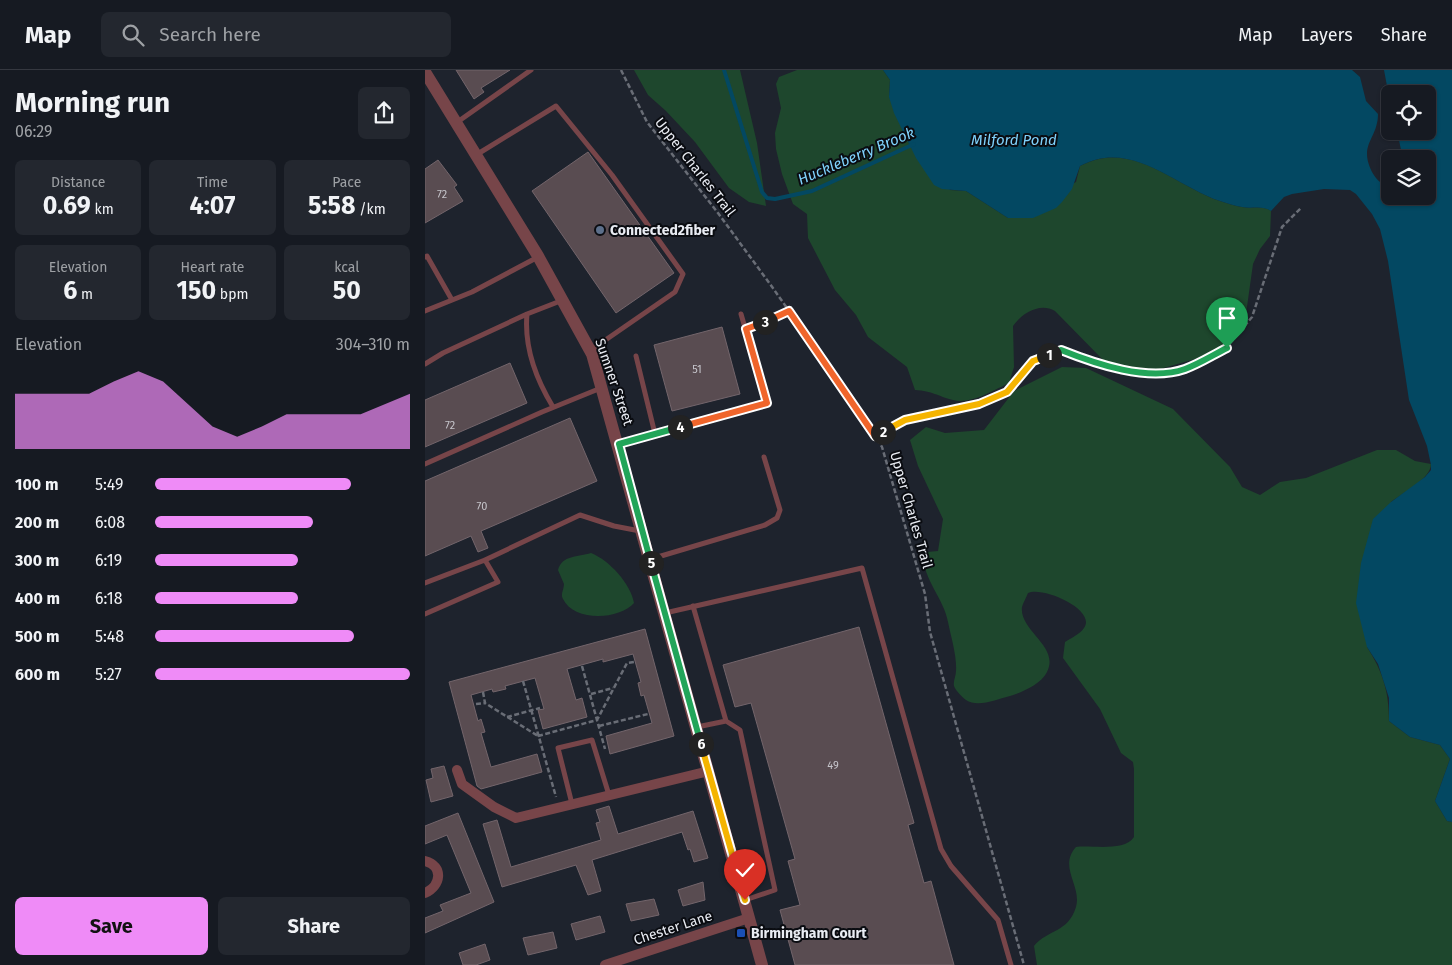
<!DOCTYPE html>
<html lang="en">
<head>
<meta charset="utf-8">
<style>
	body { margin:0; font-family:"Fira Sans",sans-serif; background:#23272f; color:#f1f3f6; height:100vh; display:flex; flex-direction:column; font-size:19px; white-space:nowrap }
	* { box-sizing:border-box; margin:0 }
	p { font-size:16px; color:#9ea1a5 }
	.icon { flex:none; width:28px; height:28px; fill:none; stroke:currentColor; stroke-width:2; stroke-linecap:round; stroke-linejoin:round }
	.map { position:relative; flex:1; overflow:hidden }
	.panel { display:flex; flex-direction:column; background:#161a22; width:425px }
	.panel>* { flex:none }
	.buttons { position:absolute; left:956px; top:15px; display:grid; gap:10px }
	.buttons a { display:grid; place-items:center; width:55px; height:55px; border-radius:8px; background:#161a22; box-shadow:0 1px 4px #0004,0 0 0 1px #353840; font-size:25px }
	.pin { position:absolute; display:grid; place-items:center; width:42px; height:42px; color:#fff; margin:-51px -21px; border-radius:50% 50% 50% 0; rotate:-45deg; box-shadow:0 0 5px #0007 }
	.pin .icon { rotate:45deg }
	.km { position:absolute; width:25px; height:25px; margin:-12px; border-radius:50%; background:#222; color:#fff; font-size:14px; line-height:25px; text-align:center }
	.round { display:grid; place-items:center; flex:none; width:52px; height:52px; border-radius:8px; background:#23272f }
	.headline { display:flex; align-items:center; justify-content:space-between; height:85px; padding:0 15px }
	h1 { font-size:28px; font-weight:700; line-height:38px }
	.metrics { display:grid; grid-template-columns:repeat(3,1fr); gap:8px; height:85px; padding:5px 15px }
	.metrics div { display:grid; align-content:center; border-radius:8px; background:#23272f; text-align:center }
	.metrics b { font-size:25px; font-weight:700 }
	.metrics small { font-size:14px; font-weight:400 }
	.metrics p { font-size:14px }
	.chart { height:140px; padding:10px 15px }
	.chart p { display:flex; justify-content:space-between }
	.chart svg { width:100%; height:90px; margin-top:5px; fill:#ef8bf7; opacity:.7 }
	.action { display:flex; gap:10px; margin-top:auto; padding:10px 15px }
	.action a { flex:1; height:58px; border-radius:8px; background:#ef8bf7; color:#111; font-size:20px; font-weight:700; line-height:58px; text-align:center }
	.action a+a { background:#23272f; color:#f1f3f6 }
	ul { padding:0 15px; list-style:none; font-size:16px }
	li { display:grid; grid-template-columns:80px 60px 1fr; align-items:center; height:38px }
	li i { height:12px; border-radius:6px; background:#ef8bf7 }
	header { display:flex; align-items:center; gap:30px; box-sizing:border-box; height:70px; padding:0 25px; background:#161a22; border-bottom:1px solid #353840 }
	header strong { font-size:24px }
	nav { display:flex; gap:28px; margin-inline-start:auto; font-size:18px }
	.search { width:350px; height:45px; background:#23272f; display:flex; align-items:center; gap:12px; box-sizing:border-box; padding:0 18px; border-radius:8px; color:#9ea1a5; font-size:19px }
	main { display:flex; flex:1; min-height:0 }
	.map>svg:first-child { display:block }
</style>
</head>
<body>
<header>
<strong>Map</strong>
<div class="search"><svg class="icon" aria-label="search" viewBox="0 0 24 24"><circle cx="10" cy="10" r="6"/><path d="M15 15l6 6"/></svg>Search here</div>
<nav><a>Map</a><a>Layers</a><a>Share</a></nav>
</header>
<main>
<section class="panel">
<div class="headline"><div><h1>Morning run</h1><p>06:29</p></div><a class="round"><svg class="icon" aria-label="share" viewBox="0 0 24 24"><path d="M12 15V3M7 8l5-5 5 5M5 13v7h14v-7"/></svg></a></div>
<div class="metrics">
<div><p>Distance</p><b>0.69<small> km</small></b></div>
<div><p>Time</p><b>4:07</b></div>
<div><p>Pace</p><b>5:58<small> /km</small></b></div>
</div>
<div class="metrics">
<div><p>Elevation</p><b>6<small> m</small></b></div>
<div><p>Heart rate</p><b>150<small> bpm</small></b></div>
<div><p>kcal</p><b>50</b></div>
</div>
<div class="chart"><p><span>Elevation</span>304–310 m</p>
<svg viewBox="0 0 160 44" preserveAspectRatio="none"><path d="M0 44V17L10 17L20 17L30 17L40 11L50 6L60 11L70 22L80 33L90 38L100 33L110 27L120 27L130 27L140 27L150 22L160 17V44z"/></svg>
</div>
<ul>
<li><b>100 m</b>5:49<i style="width:77%"></i></li>
<li><b>200 m</b>6:08<i style="width:62%"></i></li>
<li><b>300 m</b>6:19<i style="width:56%"></i></li>
<li><b>400 m</b>6:18<i style="width:56%"></i></li>
<li><b>500 m</b>5:48<i style="width:78%"></i></li>
<li><b>600 m</b>5:27<i style="width:100%"></i></li>
</ul>
<div class="action"><a>Save</a><a>Share</a></div>
</section>
<div class="map">
<svg width="1027" height="895" viewBox="0 0 1027 895">
	<rect width="100%" height="100%" fill="#1e232d"/>
	<path fill="#1e472d" d="M209,0H315L332,73L341,136L324,132L304,118L270,72L241,41L223,25Z
		M372,0H458L465,10L464,27L525,120L541,121L583,148L651,112L655,96C707,68 750,116 795,131C802,133 810,136 817,137C827,139 839,135 846,141L845,166L835,179L828,194L820,251L798,276L784,285L721,303L704,305L696,303L682,294L630,241C615,232 597,243 588,256L589,297L584,313C569,320 545,335 528,330C512,326 508,321 490,320L482,297L443,267L431,245L410,220L383,168L382,144L368,134L357,104L351,79L350,63L356,38L351,14L354,7Z
		M637,297L661,298L748,339L805,397L817,417L835,425L855,412L881,408L952,380H971L990,391L1006,394C1006,409 977,423 966,432L942,577C958,602 964,622 964,651L985,667L1015,675L1025,689L1010,731L1022,751L1027,752V895H612L609,876C623,859 643,863 651,837C657,816 633,797 651,777C667,775 699,782 709,767V699L708,692L696,683L675,639L638,588L640,572C646,568 655,564 659,558C672,540 618,516 603,523C601,528 598,533 597,537C594,561 635,576 622,602C616,614 598,622 585,626C572,629 553,638 541,630C537,627 531,621 529,616C528,611 531,606 531,601C532,586 526,567 523,552C519,529 498,509 498,485L502,482L513,481L518,449L493,396L485,370L501,357L520,363L559,360L589,321Z
		M166,483C184,490 206,514 209,533C194,550 149,552 138,529C135,524 139,520 139,514L133,500C137,485 153,487 166,483Z"/>
	<path fill="#034862" d="M458,0H927L935,7L941,31L953,44C953,69 933,74 947,102C951,109 956,115 965,116V126H1002V89H978L972,61H1002V24H965V32L959,0H1027V752L1022,751L1010,731L1025,689L1015,675L985,667L964,651V628L953,594L942,577L931,533L936,493L948,449L966,432L1000,407L1006,400V395L1002,376L984,330L963,191L955,159L947,144L931,124L925,120L899,119L867,124L859,127L846,141C838,135 827,139 817,137C810,136 802,133 795,131C750,116 706,68 655,96L647,119L637,132L631,138L608,148H583L541,121L517,119L509,115L491,88L469,43L464,27L465,10Z"/>
	<g fill="none" stroke-linecap="round" stroke-linejoin="round">
		<path stroke="#034862" stroke-width="4" d="M299,0L337,122L342,128L350,129L387,121L489,74"/>
	</g>
	<path fill="#594c51" stroke="#73656b" d="M31,0H85L56,18L59,22L49,29Z
		M163,82L249,203L191,243L107,121Z
		M13,90L32,115L29,117L38,131L0,153V99Z
		M297,257L315,324L247,341L229,275Z
		M85,293L102,333L0,377V330Z
		M145,348L172,411L56,461L63,478L53,482L46,466L0,486V411Z
		M434,557L489,753L483,755L499,813L506,811L529,895H370L355,840L375,835L363,791L370,789L326,633L310,637L298,595Z
		M220,559L249,666L185,684L181,666L227,653L219,625L216,626L213,613L216,612L208,584L178,592V589L142,599L151,630L157,628L162,647L118,659L113,640L119,639L110,608L80,616L81,619L68,622L67,619L46,625L53,651L56,649L60,662L56,663L66,697L112,684L117,702L56,719L52,716L24,612Z
		M19,696L28,726L6,732L1,710L8,708L6,699Z
		M184,736L193,764L268,741L283,788L269,792L265,779L263,780L257,762L167,790L176,821L163,825L151,795L77,817L58,754L72,750L86,797L176,770L171,753L175,752L171,740Z
		M33,743L69,832L0,863V848L18,841L15,835L46,823L22,765L0,774V756Z
		M278,812L280,830L258,836L253,820Z
		M229,829L234,845L206,851L201,834Z
		M175,846L180,862L151,870L146,854Z
		M128,862L132,878L103,885L98,868Z
		M60,874L65,890L51,895H38L34,883Z"/>
	<g fill="none" stroke-linecap="round" stroke-linejoin="round">
		<path stroke="#696d76" stroke-width="2.5" stroke-dasharray="5 2.5" stroke-linecap="butt" d="M196,0L222,52L293,143L345,214L442,351L457,377L500,524L505,562L599,895
			M327,257L363,241
			M450,366L480,350L554,334L582,322L609,291L636,281L673,295L728,304L759,300L801,278L827,247L857,157L876,138
			M157,596L180,679
			M98,611L131,727
			M58,622L60,633L113,666
			M166,624L188,618
			M51,634L60,633
			M82,647L115,638
			M174,656L223,644
			M113,666L172,650L202,593L209,592"/>
		<path stroke="#774549" stroke-width="5" d="M31,53L106,0
			M51,85L131,36L187,105L258,204L250,222L166,280
			M0,187L2,186L27,230
			M0,241L47,222L113,187
			M211,286L230,364
			M0,294L18,283L102,244
			M128,337C111,309 99,277 102,244L138,230
			M194,374L342,333L316,244
			M0,394L117,342L176,318
			M226,489L340,455L352,448L355,440L339,387
			M0,513L60,490
			M268,536L301,651L272,657
			M240,543L437,498L516,779L526,796L573,850L586,895
			M0,544L73,512L60,490L155,445L189,456L215,461
			M301,651L315,660L350,820L320,830
			M147,734L133,678L167,670L184,725"/>
		<path stroke="#774549" stroke-width="10" d="M32,700L37,714L69,737L91,748L284,701
			M0,791C19,796 16,816 0,823
			M180,895L324,848"/>
		<path stroke="#774549" stroke-width="12" d="M0,2L113,186L167,284L337,895"/>
	</g>
	<g fill="none" stroke-linecap="round" stroke-linejoin="round">
		<g stroke="#fff" stroke-width="10">
			<path id="split-1" d="M624,285L636,280C671,294 723,312 760,299C774,294 788,285 802,278"/>
		</g>
		<g stroke="#fff" stroke-width="10">
			<path id="split-2" d="M458,362L480,350L554,334L582,322L608,291L624,285"/>
		</g>
		<g stroke="#fff" stroke-width="10">
			<path id="split-3" d="M340,252L364,241L450,366L458,362"/>
		</g>
		<g stroke="#fff" stroke-width="10">
			<path id="split-4" d="M255,357L342,333L321,259L340,252"/>
		</g>
		<g stroke="#fff" stroke-width="10">
			<path id="split-5" d="M226,493L194,374L255,357"/>
		</g>
		<g stroke="#fff" stroke-width="10">
			<path id="split-6" d="M226,493L276,674"/>
		</g>
		<g stroke="#fff" stroke-width="10">
			<path id="split-7" d="M276,674L320,830"/>
		</g>
		<use href="#split-1" stroke="#22a559" stroke-width="6"/>
		<use href="#split-2" stroke="#f5b400" stroke-width="6"/>
		<use href="#split-3" stroke="#f0652b" stroke-width="6"/>
		<use href="#split-4" stroke="#f0652b" stroke-width="6"/>
		<use href="#split-5" stroke="#22a559" stroke-width="6"/>
		<use href="#split-6" stroke="#22a559" stroke-width="6"/>
		<use href="#split-7" stroke="#f5b400" stroke-width="6"/>
	</g>
	<circle fill="#5c6f8a" stroke="#0a0c11" stroke-width="2" cx="175" cy="160" r="5"/>
	<rect fill="#1a4fb4" stroke="#0a0c11" stroke-width="2" x="311" y="858" width="10" height="10" rx="2.5"/>
	<g text-anchor="middle" dominant-baseline="central" stroke-width="4" stroke-linejoin="round" paint-order="stroke">
		<g font-size="11" fill="#c5c4ca">
			<text x="17" y="124">72</text>
			<text x="272" y="299">51</text>
			<text x="25" y="355">72</text>
			<text x="57" y="436">70</text>
			<text x="408" y="695">49</text>
		</g>
		<g font-size="14" fill="#e9ecf3" stroke="#0a0c11">
			<text transform="translate(270 97) rotate(52)">Upper Charles Trail</text>
			<text transform="translate(189 312) rotate(71)">Sumner Street</text>
			<text transform="translate(486 440) rotate(74)">Upper Charles Trail</text>
			<text transform="translate(248 858) rotate(-18)">Chester Lane</text>
		</g>
		<g font-size="14" font-weight="bold" fill="#e9ecf3" stroke="#0a0c11" text-anchor="start">
			<text x="185" y="160">Connected2fiber</text>
			<text x="326" y="863">Birmingham Court</text>
		</g>
		<g font-size="15" font-style="italic" fill="#7fd1fb" stroke="#0a0c11">
			<text x="589" y="70">Milford Pond</text>
			<text transform="translate(431 86) rotate(-23)">Huckleberry Brook</text>
		</g>
	</g>
</svg>
<div class="buttons">
<a><svg class="icon" aria-label="locate" viewBox="0 0 24 24"><circle cx="12" cy="12" r="6"/><path d="M12 2v4M12 18v4M2 12h4M18 12h4"/></svg></a>
<a><svg class="icon" aria-label="layers" viewBox="0 0 24 24"><path d="M12 4l9 5-9 5-9-5zM3 14l9 5 9-5"/></svg></a>
</div>
<div class="pin" style="left:802px;top:278px;background:#1e9e55"><svg class="icon" aria-label="arrive" viewBox="0 0 24 24"><path d="M6 21V4h12l-3 4 3 4H6"/></svg></div>
<div class="pin" style="left:320px;top:830px;background:#d93025"><svg class="icon" aria-label="check" viewBox="0 0 24 24"><path d="M5 12l5 5 9-10"/></svg></div>
<b class="km" style="left:624px;top:285px">1</b>
<b class="km" style="left:458px;top:362px">2</b>
<b class="km" style="left:340px;top:252px">3</b>
<b class="km" style="left:255px;top:357px">4</b>
<b class="km" style="left:226px;top:493px">5</b>
<b class="km" style="left:276px;top:674px">6</b>
</div>
</main>
</body>
</html>
